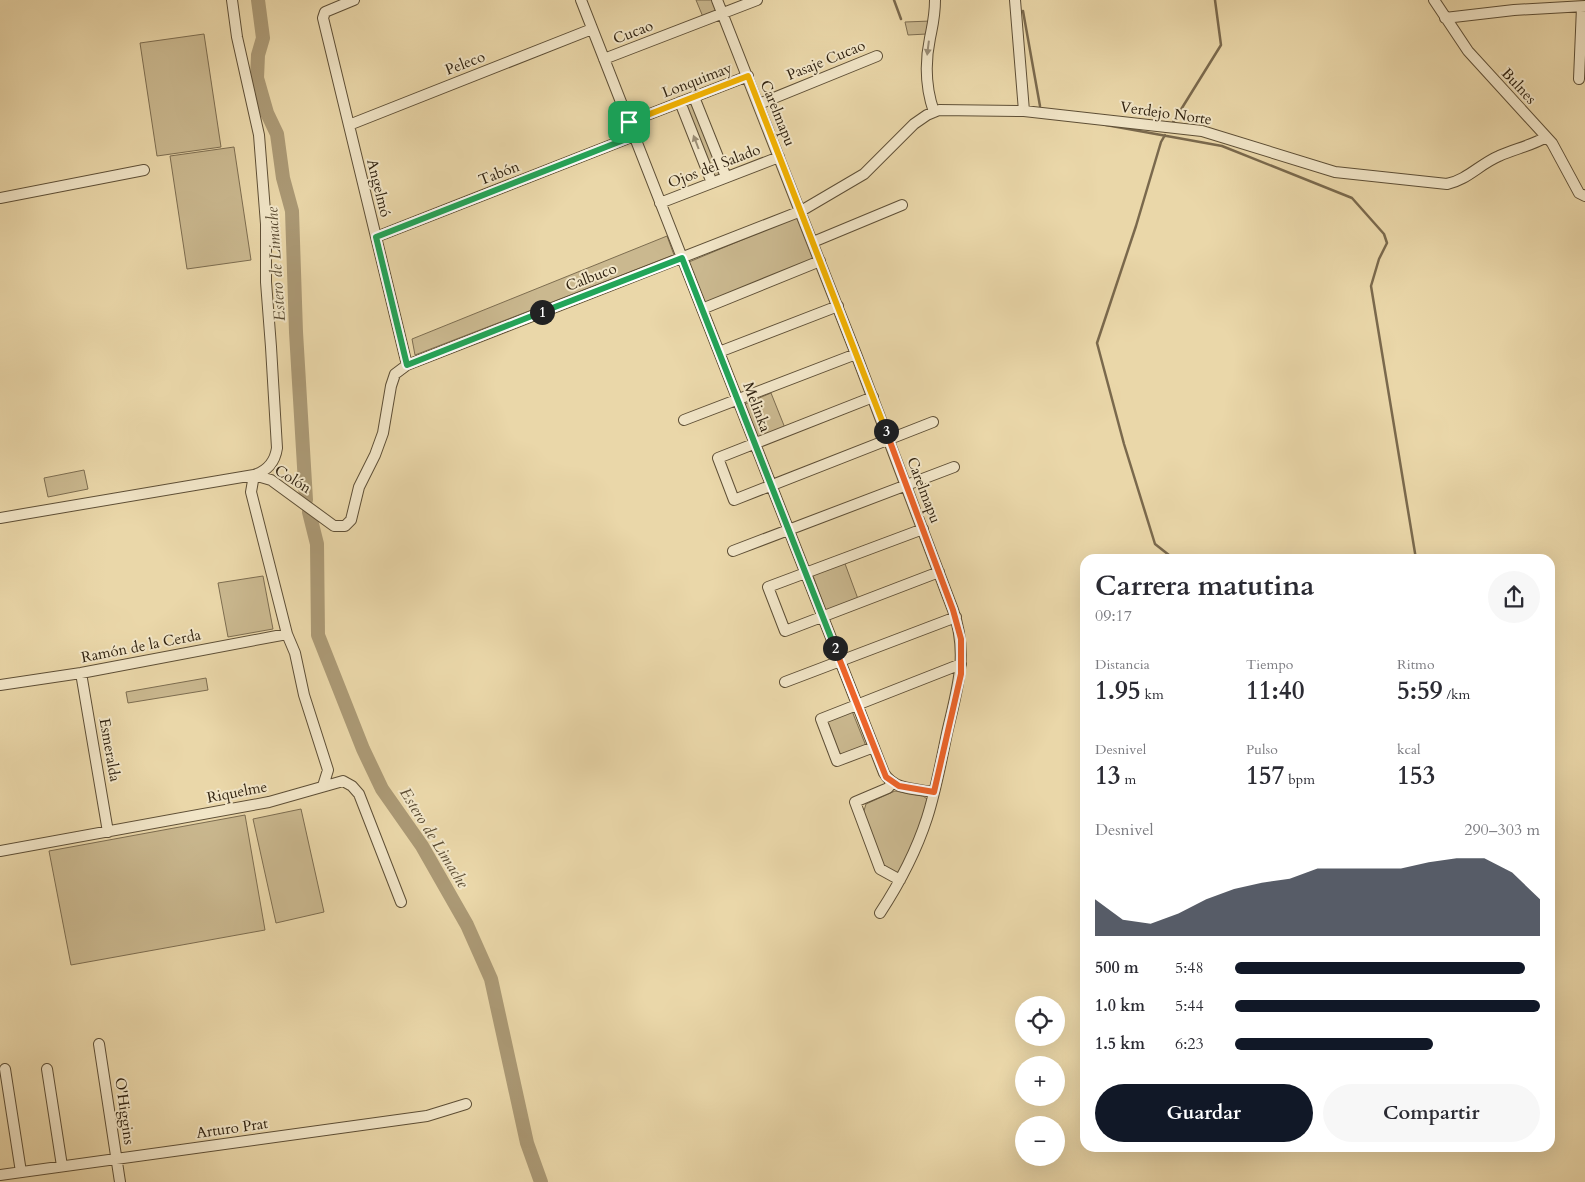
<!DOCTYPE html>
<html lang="es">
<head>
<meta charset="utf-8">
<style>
	body { margin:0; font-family:Cardo,serif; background:#f7f7f7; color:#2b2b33; height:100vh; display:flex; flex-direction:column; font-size:19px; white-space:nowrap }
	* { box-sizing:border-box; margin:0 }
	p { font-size:16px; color:#7c7c81 }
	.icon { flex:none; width:28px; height:28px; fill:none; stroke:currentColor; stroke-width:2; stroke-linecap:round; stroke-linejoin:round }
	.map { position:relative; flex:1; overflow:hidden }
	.side { position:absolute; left:1080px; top:554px; width:475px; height:598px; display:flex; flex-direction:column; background:#fff; border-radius:15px; box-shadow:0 5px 20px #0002 }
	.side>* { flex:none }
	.fabs { position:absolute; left:1015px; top:996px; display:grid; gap:10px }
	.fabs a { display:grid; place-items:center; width:50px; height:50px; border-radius:50%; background:#fff; box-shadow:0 5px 20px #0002; font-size:25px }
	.pin { position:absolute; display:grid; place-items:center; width:42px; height:42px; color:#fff; margin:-21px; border-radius:10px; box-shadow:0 2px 8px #0006 }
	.km { position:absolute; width:25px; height:25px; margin:-12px; border-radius:50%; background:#222; color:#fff; font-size:14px; line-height:25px; text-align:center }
	.round { display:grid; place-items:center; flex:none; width:52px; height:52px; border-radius:26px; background:#f7f7f7 }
	.head { display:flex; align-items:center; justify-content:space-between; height:85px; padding:0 15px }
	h1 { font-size:28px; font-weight:700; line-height:38px }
	.metrics { display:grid; grid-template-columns:repeat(3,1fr); gap:8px; height:85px; padding:5px 15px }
	.metrics div { display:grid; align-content:center }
	.metrics b { font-size:25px; font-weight:700 }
	.metrics small { font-size:14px; font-weight:400 }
	.metrics p { font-size:14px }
	.chart { height:140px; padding:10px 15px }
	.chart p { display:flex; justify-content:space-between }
	.chart svg { width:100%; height:90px; margin-top:5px; fill:#111827; opacity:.7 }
	.action { display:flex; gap:10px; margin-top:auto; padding:10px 15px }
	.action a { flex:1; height:58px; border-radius:30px; background:#111827; color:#fff; font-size:20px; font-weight:700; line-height:58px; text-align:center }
	.action a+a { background:#f7f7f7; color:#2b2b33 }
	ul { padding:0 15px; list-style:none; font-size:16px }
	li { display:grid; grid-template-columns:80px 60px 1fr; align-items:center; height:38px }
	li i { height:12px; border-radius:6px; background:#111827 }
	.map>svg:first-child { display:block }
</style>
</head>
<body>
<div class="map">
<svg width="1585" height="1182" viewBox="0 0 1585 1182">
	<rect width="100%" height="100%" fill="#ead7a9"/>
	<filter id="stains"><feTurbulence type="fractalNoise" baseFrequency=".004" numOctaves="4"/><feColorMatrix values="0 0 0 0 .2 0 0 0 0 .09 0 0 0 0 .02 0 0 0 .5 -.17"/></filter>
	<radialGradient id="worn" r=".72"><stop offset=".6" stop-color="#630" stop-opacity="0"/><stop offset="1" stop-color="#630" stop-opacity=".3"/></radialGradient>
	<path fill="#cab88f" stroke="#7d6d50" d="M696,0H712L716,11L703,17Z
		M931,21L927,34L908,35L905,22Z
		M204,34L221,147L157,156L140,43Z
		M694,101L723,175L713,179L684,105Z
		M234,147L251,260L187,269L170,156Z
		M797,217L815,261L706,305L689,262Z
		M667,236L674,255L415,355L412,339Z
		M771,393L785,428L759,439L745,404Z
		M84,470L88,489L48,497L44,478Z
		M844,561L858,599L826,611L812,573Z
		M263,576L273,629L228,637L218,583Z
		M206,678L208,690L128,703L126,692Z
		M852,711L866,746L840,755L827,720Z
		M895,791L923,796L927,799L928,802L920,830L898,876L883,869L863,814L866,804Z
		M301,809L324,912L276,923L253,819Z
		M245,815L265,930L71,965L49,851Z"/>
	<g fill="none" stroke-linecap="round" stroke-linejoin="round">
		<path stroke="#7a694d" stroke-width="2.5" d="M894,0L901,19
			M1023,11L1040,106
			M1172,124L1221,45L1215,0
			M1106,125L1222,146L1352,198L1384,234L1387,243L1379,259L1371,286L1416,559
			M1165,135L1161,142L1136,226L1097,343L1124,444L1155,544L1174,559"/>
		<path stroke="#ab9975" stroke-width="14" d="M258,0L263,38L258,55L257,78L267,113L277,134L283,178L292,211L296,332L306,500
			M309,512L317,544L318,635L363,749L382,789L422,846L467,925L491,979L527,1143L541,1182"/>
		<g stroke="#5e4f36" stroke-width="12">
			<path id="minor" d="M232,0L237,37L259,135L266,224V282L271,347L277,448C275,462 267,471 254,475L251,492L287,634L295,653L304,695L328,770L323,786
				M354,0L325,12L323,18L407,365
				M581,0L884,773C894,790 916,789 934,792
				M717,0L856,354L953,610C969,655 957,689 947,733C941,762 936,790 927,818C916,852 899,884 880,913
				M1015,0L1024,111
				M1434,0L1468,51L1552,143L1579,193L1585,196
				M1445,18L1514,10L1585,6
				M604,59L757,0
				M1579,79L1582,7
				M694,97L726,177
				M680,102L712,183
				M759,104L877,56
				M934,112C926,89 925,62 930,38C933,23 935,16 935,0
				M629,122L748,76
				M349,125L592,29
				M0,198L144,170
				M660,203L779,157
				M376,237L634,136
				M813,242L902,205
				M702,309L820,261
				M719,352L838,306
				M873,397L718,458L734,500L933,422
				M684,420L856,354
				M0,518L254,475L271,480L334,526H345L351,520L359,487L375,455L383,433L391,386L395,374L407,365L801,211L864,174L914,124L927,115L939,110L1024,111L1202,131L1335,172L1447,184C1467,180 1480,164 1499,156C1514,149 1531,146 1546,137
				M923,529L768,587L785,631L939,572
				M733,551L954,467
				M81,673L108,832
				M785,682L956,617
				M0,685L81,673L287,634
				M874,747L837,761L821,719L961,664
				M892,783L888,788L855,802L880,869L900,880
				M0,851L269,802L343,781L352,786L359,794L401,902
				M99,1044L120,1182
				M5,1069L21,1172
				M47,1069L62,1166
				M0,1175L427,1116L466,1104"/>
		</g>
		<use href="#minor" stroke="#f1e5c7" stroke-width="10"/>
	</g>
	<defs><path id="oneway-solid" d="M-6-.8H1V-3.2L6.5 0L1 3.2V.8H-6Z" transform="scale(1.25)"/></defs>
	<g fill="#9a8d75">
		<use href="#oneway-solid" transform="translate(928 48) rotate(97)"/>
		<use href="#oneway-solid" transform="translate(696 142) rotate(-111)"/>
	</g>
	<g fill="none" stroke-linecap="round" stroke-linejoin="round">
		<g stroke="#fff" stroke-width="10">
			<path id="split-1" d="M542,312L407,365L376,237L634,136L629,122"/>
		</g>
		<g stroke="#fff" stroke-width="10">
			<path id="split-2" d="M542,312L682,258L835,648"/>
		</g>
		<g stroke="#fff" stroke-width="10">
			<path id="split-3" d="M835,648L886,777L899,786L934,792L961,674V639L953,610L886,431"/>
		</g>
		<g stroke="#fff" stroke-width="10">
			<path id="split-4" d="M629,122L748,76L886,431"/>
		</g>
		<use href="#split-1" stroke="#22a559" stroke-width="6"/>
		<use href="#split-2" stroke="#22a559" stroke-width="6"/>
		<use href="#split-3" stroke="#f0652b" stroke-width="6"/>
		<use href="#split-4" stroke="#f5b400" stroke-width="6"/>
	</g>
	<g text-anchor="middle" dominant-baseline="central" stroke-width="4" stroke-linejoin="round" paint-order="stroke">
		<g font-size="15" fill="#302210" stroke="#f1e5c7">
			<text transform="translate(633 32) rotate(-21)">Cucao</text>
			<text transform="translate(826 60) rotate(-22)">Pasaje Cucao</text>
			<text transform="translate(465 63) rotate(-21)">Peleco</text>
			<text transform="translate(697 80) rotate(-21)">Lonquimay</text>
			<text transform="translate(1519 86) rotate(47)">Bulnes</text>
			<text transform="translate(778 113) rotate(68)">Carelmapu</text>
			<text transform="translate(1166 113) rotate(8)">Verdejo Norte</text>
			<text transform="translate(714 166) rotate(-21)">Ojos del Salado</text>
			<text transform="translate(499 173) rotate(-21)">Tabón</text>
			<text transform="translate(379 188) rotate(76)">Angelmó</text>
			<text transform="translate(591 277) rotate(-21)">Calbuco</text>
			<text transform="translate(757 407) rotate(69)">Melinka</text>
			<text transform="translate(293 479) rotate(32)">Colón</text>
			<text transform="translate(924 490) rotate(69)">Carelmapu</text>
			<text transform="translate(141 646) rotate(-11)">Ramón de la Cerda</text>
			<text transform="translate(110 750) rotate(80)">Esmeralda</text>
			<text transform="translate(237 792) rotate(-11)">Riquelme</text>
			<text transform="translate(125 1111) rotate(82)">O'Higgins</text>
			<text transform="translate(232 1128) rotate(-8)">Arturo Prat</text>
		</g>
		<g font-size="16" font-style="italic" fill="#5b4c33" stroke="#f1e5c7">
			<text transform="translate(276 264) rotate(-94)">Estero de Limache</text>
			<text transform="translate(434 838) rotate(58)">Estero de Limache</text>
		</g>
	</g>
	<rect width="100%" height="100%" filter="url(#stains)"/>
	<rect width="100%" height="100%" fill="url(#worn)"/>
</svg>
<div class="fabs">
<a><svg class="icon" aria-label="locate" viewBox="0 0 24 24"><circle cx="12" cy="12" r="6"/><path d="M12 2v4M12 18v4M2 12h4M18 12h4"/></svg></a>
<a>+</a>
<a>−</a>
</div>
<div class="pin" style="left:629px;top:122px;background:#1e9e55"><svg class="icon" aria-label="arrive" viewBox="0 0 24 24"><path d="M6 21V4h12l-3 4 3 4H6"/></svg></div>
<b class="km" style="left:542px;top:312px">1</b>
<b class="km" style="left:835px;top:648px">2</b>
<b class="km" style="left:886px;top:431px">3</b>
<section class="side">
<div class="head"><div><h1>Carrera matutina</h1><p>09:17</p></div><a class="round"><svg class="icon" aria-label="share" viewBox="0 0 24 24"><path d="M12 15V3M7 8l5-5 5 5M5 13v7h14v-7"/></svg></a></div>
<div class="metrics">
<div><p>Distancia</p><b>1.95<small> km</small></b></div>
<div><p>Tiempo</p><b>11:40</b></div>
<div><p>Ritmo</p><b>5:59<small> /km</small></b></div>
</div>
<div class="metrics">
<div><p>Desnivel</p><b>13<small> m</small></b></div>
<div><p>Pulso</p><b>157<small> bpm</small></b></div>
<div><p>kcal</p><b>153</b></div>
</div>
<div class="chart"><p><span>Desnivel</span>290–303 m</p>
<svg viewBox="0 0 160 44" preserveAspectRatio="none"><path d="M0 44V26L10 36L20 38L30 33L40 26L50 21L60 18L70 16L80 11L90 11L100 11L110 11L120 8L130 6L140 6L150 13L160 26V44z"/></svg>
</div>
<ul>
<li><b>500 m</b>5:48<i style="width:95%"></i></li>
<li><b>1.0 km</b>5:44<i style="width:100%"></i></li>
<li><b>1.5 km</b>6:23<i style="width:65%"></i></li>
</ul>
<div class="action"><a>Guardar</a><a>Compartir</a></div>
</section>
</div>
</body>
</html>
